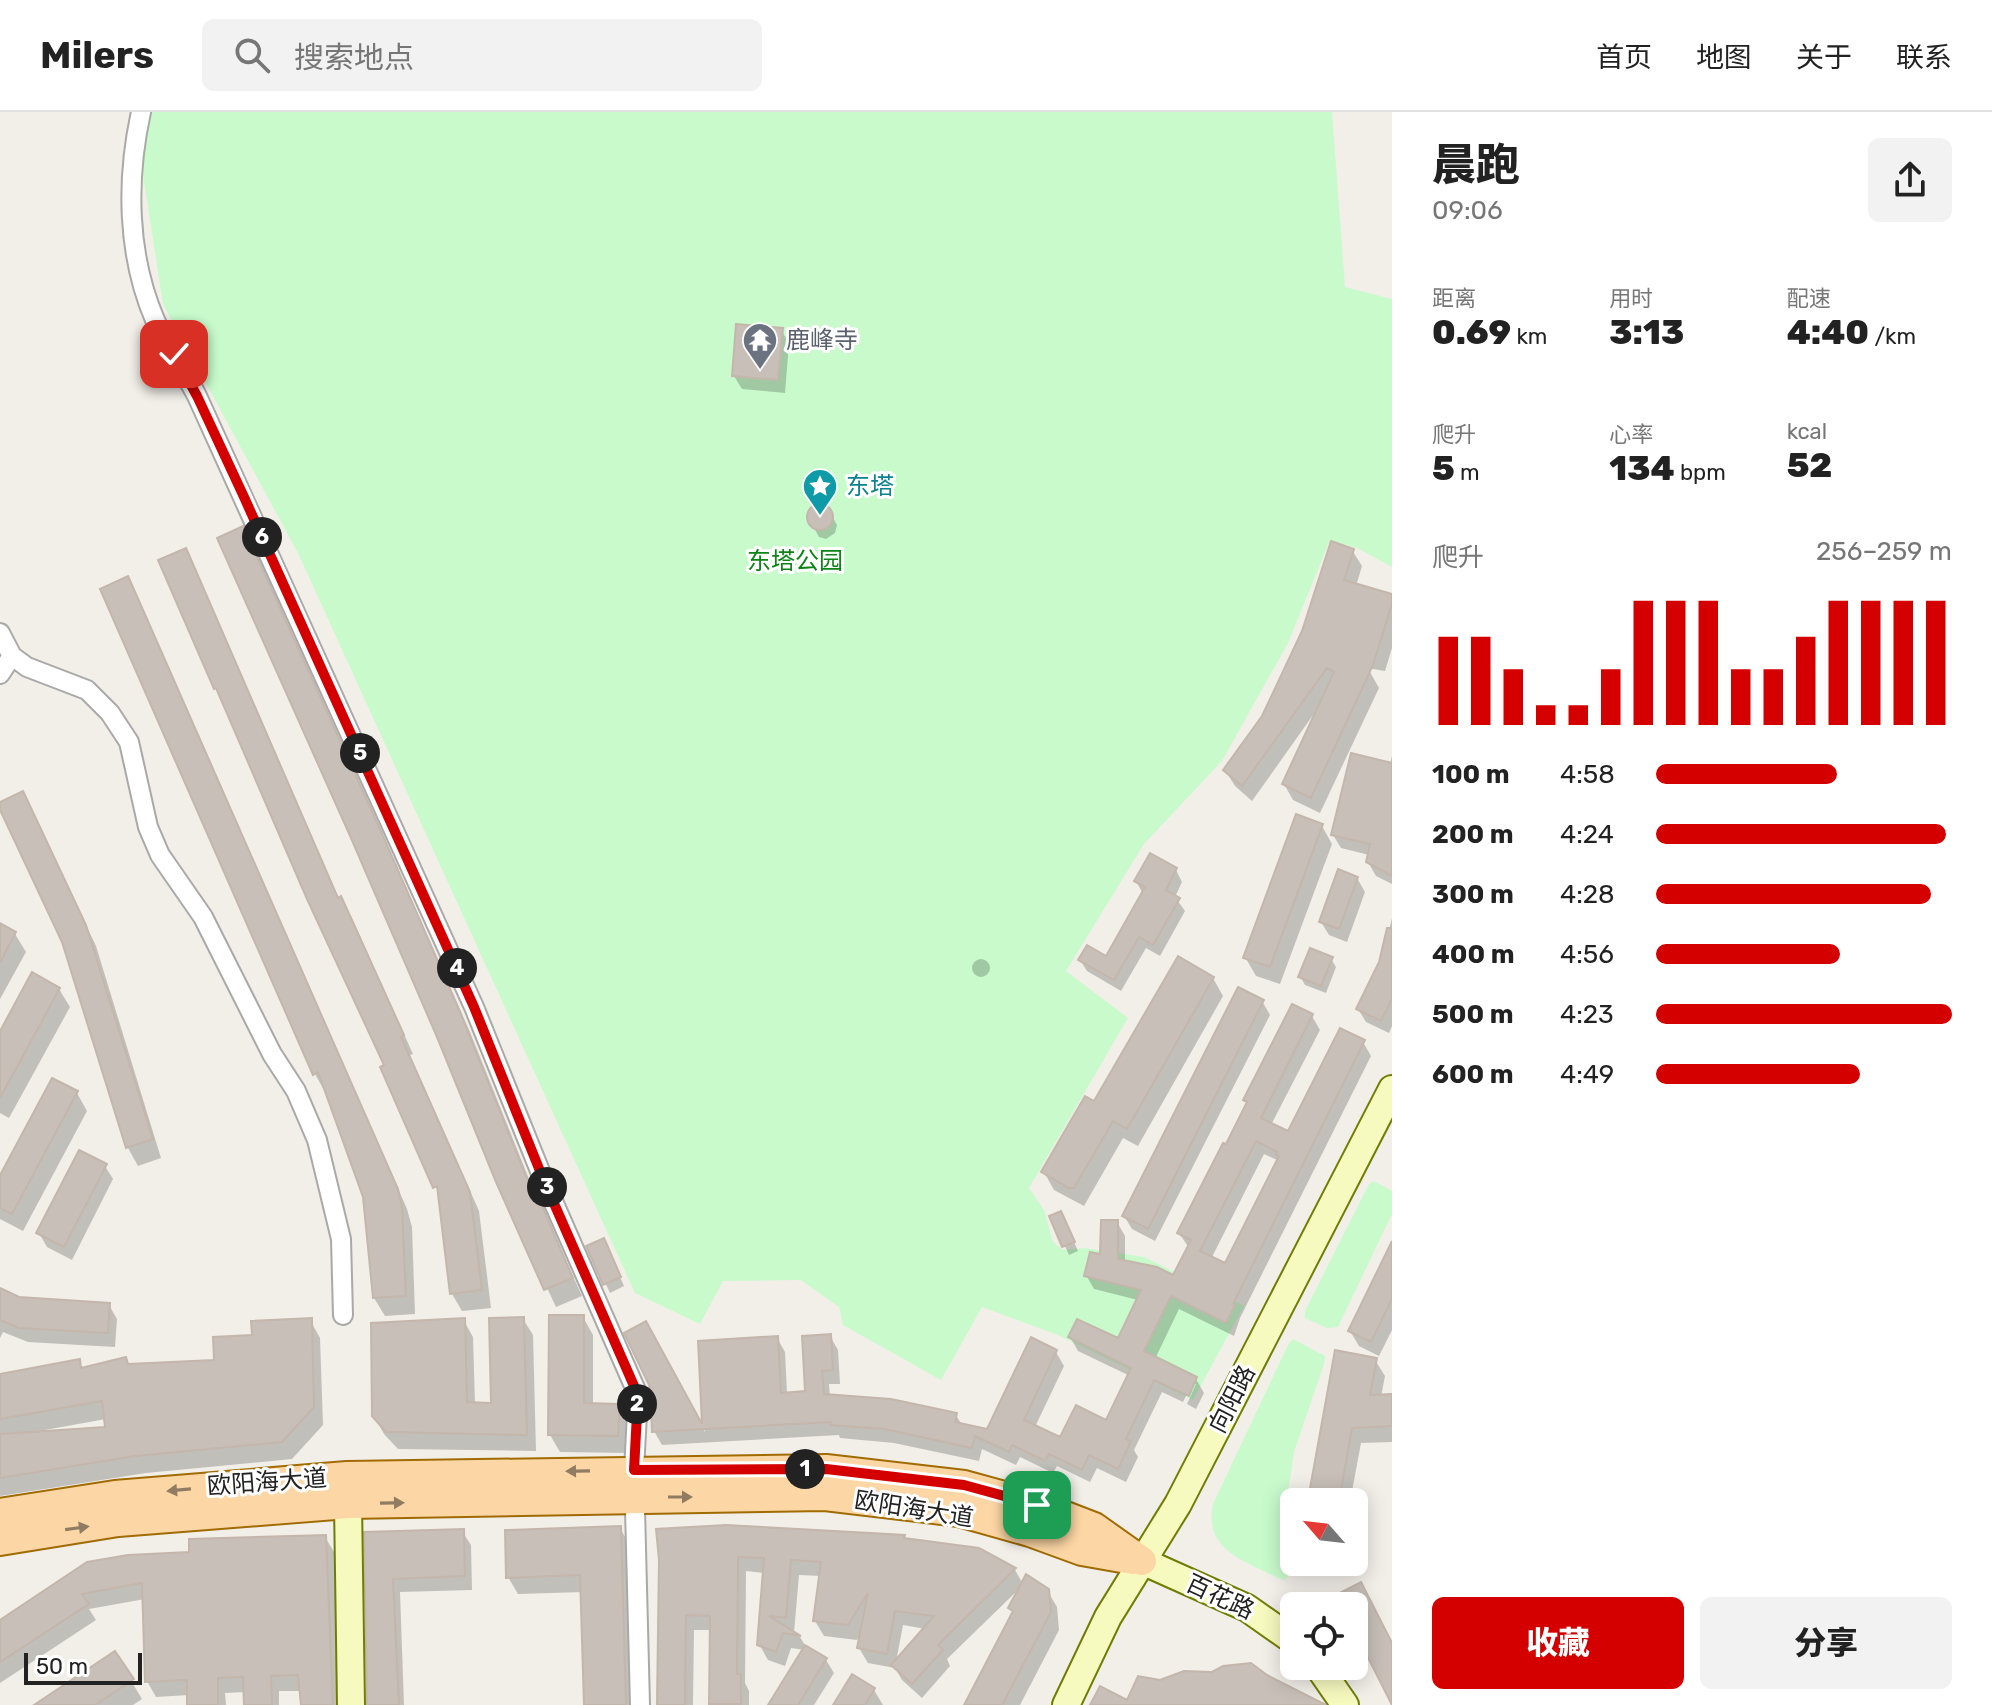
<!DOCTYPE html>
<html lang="zh">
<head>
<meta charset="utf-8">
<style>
	body { margin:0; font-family:Rubik,"Noto Sans SC",sans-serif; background:#f2f2f2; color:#222; height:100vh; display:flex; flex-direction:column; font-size:30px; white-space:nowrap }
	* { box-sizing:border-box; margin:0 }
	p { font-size:26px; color:#767676 }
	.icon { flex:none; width:44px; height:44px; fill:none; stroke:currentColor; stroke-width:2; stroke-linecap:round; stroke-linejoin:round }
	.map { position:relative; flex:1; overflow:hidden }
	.sheet { display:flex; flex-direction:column; background:#fff; width:600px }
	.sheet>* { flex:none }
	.needle { width:52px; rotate:298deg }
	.fabs { position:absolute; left:1280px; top:1376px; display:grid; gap:16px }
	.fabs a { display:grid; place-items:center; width:88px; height:88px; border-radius:12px; background:#fff; box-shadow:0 4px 20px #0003; font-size:40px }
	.scale { position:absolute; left:24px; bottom:20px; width:118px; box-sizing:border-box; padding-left:8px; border:4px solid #222; border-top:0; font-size:22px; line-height:28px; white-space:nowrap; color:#222; -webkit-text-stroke:6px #fff; paint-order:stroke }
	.pin { position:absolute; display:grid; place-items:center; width:68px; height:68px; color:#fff; margin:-34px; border-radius:16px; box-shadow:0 4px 12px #0006 }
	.km { position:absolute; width:40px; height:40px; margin:-20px; border-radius:50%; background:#222; color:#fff; font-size:22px; line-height:40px; text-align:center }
	.round { display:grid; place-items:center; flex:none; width:84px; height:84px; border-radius:12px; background:#f2f2f2 }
	.overview { display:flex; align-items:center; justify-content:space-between; height:136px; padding:0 40px }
	h1 { font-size:44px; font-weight:800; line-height:60px }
	.stats { display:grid; grid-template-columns:repeat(3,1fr); gap:12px; height:136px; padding:8px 40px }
	.stats div { display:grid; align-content:center }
	.stats b { font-size:34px; font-weight:800 }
	.stats small { font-size:22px; font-weight:400 }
	.stats p { font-size:22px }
	.chart { height:224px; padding:16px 40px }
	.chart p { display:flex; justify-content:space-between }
	.chart svg { width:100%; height:144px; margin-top:8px; stroke:#d40000; stroke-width:6 }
	.cta { display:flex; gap:16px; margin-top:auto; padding:16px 40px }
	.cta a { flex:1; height:92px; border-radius:12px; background:#d40000; color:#fff; font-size:32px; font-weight:800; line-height:92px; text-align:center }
	.cta a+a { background:#f2f2f2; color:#222 }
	ul { padding:0 40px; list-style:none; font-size:26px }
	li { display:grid; grid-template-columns:128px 96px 1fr; align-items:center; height:60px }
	li i { height:20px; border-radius:10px; background:#d40000 }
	header { display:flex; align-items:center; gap:48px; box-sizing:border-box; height:112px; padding:0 40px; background:#fff; border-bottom:2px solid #e0e0e0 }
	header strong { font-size:38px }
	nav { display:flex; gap:44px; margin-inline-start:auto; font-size:28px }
	.search { width:560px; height:72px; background:#f2f2f2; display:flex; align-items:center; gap:20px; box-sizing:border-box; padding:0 28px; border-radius:12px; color:#767676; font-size:30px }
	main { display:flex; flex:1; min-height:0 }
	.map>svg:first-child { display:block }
</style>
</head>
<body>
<header>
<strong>Milers</strong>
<div class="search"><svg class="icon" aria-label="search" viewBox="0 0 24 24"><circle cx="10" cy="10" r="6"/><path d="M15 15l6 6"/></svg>搜索地点</div>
<nav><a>首页</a><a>地图</a><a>关于</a><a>联系</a></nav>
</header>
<main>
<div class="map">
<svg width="1392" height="1593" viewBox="0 0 1392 1593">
	<rect width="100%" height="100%" fill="#f2efe9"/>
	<path fill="#c8facc" d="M151,0H1332L1345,175L1392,187V455L1357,436L1330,428L1288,531L1222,649L1144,732L1066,859L1128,906L1029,1076L1044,1098L1053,1130L1063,1138L1085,1136L1144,1145L1244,1194L1193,1288L1058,1223L982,1195L941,1268L843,1213L839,1195L801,1168L723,1169L700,1212L635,1181L298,441L163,192L140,43Z
		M1374,1069L1392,1079V1102L1338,1215L1327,1216L1305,1206V1199L1369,1072Z
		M1293,1227L1325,1244L1324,1252L1294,1340L1284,1408L1288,1464L1285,1468L1278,1466C1245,1449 1203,1438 1213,1392L1288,1233Z"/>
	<path fill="#0003" fill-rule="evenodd" d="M781,218L789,231L785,281L742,277L734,264Z
		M821,394L828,397L837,413L835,421L826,427L819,425L808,405L811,398Z
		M252,434L389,737L470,920L531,1072L582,1184L556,1195L497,1069L439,924Z
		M185,438L195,456L339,787L351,804L413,942L410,943L479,1099L491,1196L462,1199L452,1182L440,1084Z
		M1352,438L1362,454L1356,474L1392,484V536L1385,559L1361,555L1370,560L1379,576L1320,701L1293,688L1284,672L1316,599L1252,689L1235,674L1225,658L1263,605Z
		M127,467L138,485L407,1097L412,1115L415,1202L385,1204L374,1186L365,1084L325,980L315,962Z
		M1392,644V772L1376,764L1368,750L1369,743L1341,736L1333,723L1390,652Z
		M0,692L32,700L96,834L161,1046L138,1054L128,1036L64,830Z
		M1322,714L1332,732L1280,872L1256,864L1245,845Z
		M1176,758L1182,770L1175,785L1185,799L1160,844L1146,836L1121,879L1087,859L1080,848L1106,846L1143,782L1136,769Z
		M1357,766L1365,780L1347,830L1329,823L1321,810Z
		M1392,806V914L1389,921L1366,910L1358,897L1381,851Z
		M0,814L15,822L26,840L0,887Z
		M1331,847L1336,855L1326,881L1305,873L1300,864Z
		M972 856a9 9 0 1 1 18 0a9 9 0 1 1-18 0Z
		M1213,866L1223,884L1138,1034L1123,1026L1084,1094L1054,1078L1044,1060L1095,992Z
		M59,877L70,895L9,1006L0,1001V923Z
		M1262,889L1270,903L1155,1129L1132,1117L1124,1104Z
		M1312,904L1320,918L1271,1013L1288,1022L1363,930L1371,944L1240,1206L1234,1224L1179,1197L1155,1247L1196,1267L1204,1281L1196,1297L1187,1292L1196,1272H1192L1183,1290L1162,1280L1134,1338L1138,1345L1126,1370L1097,1356L1090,1370L1057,1354L1053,1361L1020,1345L1016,1353L982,1337L979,1349L894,1331L840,1326L839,1323L662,1333L654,1319L645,1212L705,1320L700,1231L777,1226L785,1240L787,1282L807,1281L830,1224L838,1238L840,1272H829L830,1285L956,1303L962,1313L988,1319L1056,1240L1064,1254L1035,1315L1061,1328L1107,1311L1130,1264L1078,1239L1070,1225L1118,1229L1138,1188L1094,1177L1086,1163L1102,1145L1117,1110L1125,1124V1150L1174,1166L1189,1136L1179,1121L1248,993L1245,988ZM1264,1042L1279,1049L1226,1154L1211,1147Z
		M77,981L87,999L23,1119L0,1107V1068Z
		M105,1054L113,1067L72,1148L47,1135L39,1121Z
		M1052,1105L1065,1109L1078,1139L1069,1143Z
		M1392,1134V1218L1379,1244L1359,1234L1350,1219Z
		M589,1135L608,1137L624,1174L610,1181Z
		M0,1178L19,1187L109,1193L117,1207L115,1235L28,1230L3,1220L0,1226Z
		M583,1205L593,1223V1294H619L629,1311L627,1341L560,1340L550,1323Z
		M523,1207L533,1223L536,1339L398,1337L384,1322L374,1304L464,1209L473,1225L475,1292L493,1293Z
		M310,1208L320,1226L323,1313L292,1347L146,1361L0,1384V1264L79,1250L83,1257L126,1247L129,1254L217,1250L254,1225ZM106,1307L107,1316L45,1321V1318Z
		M1375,1248L1385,1264L1381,1285L1392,1284V1330L1361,1331L1350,1390H1313Z
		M620,1416L629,1432L634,1593H586L583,1480L518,1482L508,1465Z
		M462,1419L471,1433L472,1478L400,1480L404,1593H369L366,1422Z
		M325,1425L334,1440L340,1593H302L301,1579H279V1593H246V1580L225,1581L226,1593H189V1583L156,1585L147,1569L145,1487L89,1497L96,1508L0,1571V1510L191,1441Z
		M904,1425L905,1428L978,1438L1015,1458L1023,1472L1047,1478L1057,1495L1059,1518L1020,1593H969L1014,1502L1010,1496L1021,1475L947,1547L950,1554L922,1586L902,1568L895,1556L868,1551L859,1536L862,1519L857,1528L824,1524L815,1509L821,1464L799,1463L794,1521L800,1525L806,1535L826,1548L834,1561L814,1593H770L805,1538L791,1536L785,1554L768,1548L759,1532L765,1461L746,1459L745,1571L749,1579V1593H712V1518H694L693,1593H659L661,1448ZM903,1513L926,1517L896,1550Z
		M1354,1425L1362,1457L1336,1463L1329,1450H1354Z
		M115,1542L142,1587L133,1593H38Z
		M874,1578L883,1593H835Z"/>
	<path fill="#c7bfb8" stroke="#c4b6ab" stroke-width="2" fill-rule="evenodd" d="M736,212L783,216L778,268L732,264Z
		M807 405a13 13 0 1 1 26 0a13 13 0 1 1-26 0Z
		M243,414L380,717L460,900L528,1069L531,1068L573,1166L544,1178L496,1070L437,925L351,726L217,426Z
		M1331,429L1354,437L1344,468L1392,482V492L1373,553L1311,686L1282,672L1334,560L1327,556L1242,674L1223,658L1262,604L1302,519Z
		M186,436L338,786L341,784L404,923L401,925L470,1080L482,1178L450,1182L437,1074L433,1076L380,955L384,953L307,787L216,576L214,577L158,448Z
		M128,464L398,1077L402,1095L406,1184L373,1186L363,1085L318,960L313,963L100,477Z
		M1351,641L1392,651V764L1366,750L1370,732L1331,723Z
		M23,679L86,813L153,1027L126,1036L62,830L0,698V690Z
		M1296,702L1323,712L1270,855L1243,846Z
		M1150,741L1177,756L1166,778L1180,786L1153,833L1139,825L1114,868L1078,848L1087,833L1106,844L1145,775L1134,769Z
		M1338,757L1358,765L1339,817L1319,810Z
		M0,811L16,820L0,851Z
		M1387,816H1392V887L1381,909L1356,897L1379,850Z
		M1310,836L1333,845L1321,874L1298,865Z
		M1178,844L1214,865L1127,1017L1113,1009L1074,1076H1069L1041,1060L1085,984L1094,989Z
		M32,860L60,876L0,986V919Z
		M1238,875L1264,888L1148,1117L1122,1104Z
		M1292,892L1313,902L1261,1006L1288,1019L1340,916L1365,928L1233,1192L1235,1193L1226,1211L1171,1184L1144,1239L1197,1265L1189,1284L1154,1268L1126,1327L1131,1329L1118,1357L1089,1343L1082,1358L1049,1342L1045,1349L1012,1333L1009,1340L975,1324L972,1336L884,1317L830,1313L831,1310L652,1320L650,1275L624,1221L646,1209L702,1312L698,1229L778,1224L781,1281L805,1279L802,1224L831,1222L833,1258L822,1259L824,1282L891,1287L957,1301L955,1310L987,1317L1031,1225L1057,1238L1024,1308L1060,1325L1076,1293L1106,1308L1131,1256L1068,1225L1077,1207L1118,1226L1141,1178L1084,1164L1090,1140L1100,1142L1101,1108H1118V1147L1157,1155L1173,1163L1191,1128L1177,1121L1223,1031L1226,1032L1247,990L1243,988ZM1256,1029L1277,1040L1276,1042L1279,1044L1225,1151L1200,1139Z
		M52,966L78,979L12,1102L0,1096V1063Z
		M79,1038L107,1052L64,1135L36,1121Z
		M1061,1099L1075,1130L1062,1135L1049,1104Z
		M604,1126L621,1165L603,1173L586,1134Z
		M1392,1129V1187L1371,1230L1348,1219Z
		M0,1176L19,1185L110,1191L108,1221L19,1216L0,1208Z
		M549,1203H584V1291L620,1292L618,1324L548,1323Z
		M524,1205L527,1323L386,1320L372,1304L371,1211L465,1206L467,1290L491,1291L489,1206Z
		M312,1206L314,1295L282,1330L135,1344L0,1366V1322L105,1315L102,1289L0,1307V1262L80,1247L81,1256L126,1245L128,1252L214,1248L213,1225L252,1223L251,1209Z
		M1335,1238L1377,1246L1370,1283L1392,1282V1314L1352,1316L1340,1384L1342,1390H1311L1309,1382Z
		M726,1413L905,1423L904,1426L979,1436L1016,1456L938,1533L943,1538L912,1572L891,1553L934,1504L895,1499L887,1542L857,1536L868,1481L848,1513L813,1509L821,1450L791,1448L786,1506L769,1504L801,1524L783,1521L776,1540L757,1533L764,1446L738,1445L737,1562H741V1592H709L710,1504L686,1503L685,1593H657L659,1448L656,1417Z
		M621,1414L626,1593H584L580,1463L506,1466L505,1418Z
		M464,1417L465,1464L393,1467L399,1593H367L364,1420Z
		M326,1423L333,1593H301L298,1563L271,1564L272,1593H244L243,1565L218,1566V1593H187V1568L145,1570L142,1471L82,1482L89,1492L0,1550V1508L87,1450L128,1443L189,1440V1427Z
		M1026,1462L1049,1477L1051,1500L1002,1593H964L1013,1499L1008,1496Z
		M1361,1470L1392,1531V1593L1354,1518V1494H1342L1336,1483Z
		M805,1533L827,1546L798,1593H768Z
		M115,1539L134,1567L95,1593H34Z
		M1251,1551L1267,1563L1326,1593H1090L1100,1574L1127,1588L1138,1564L1160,1568L1184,1559L1212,1560L1223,1554Z
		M852,1562L875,1576L865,1593H833Z"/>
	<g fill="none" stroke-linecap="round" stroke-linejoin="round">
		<g stroke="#a9a9a9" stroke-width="22">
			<path id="street" d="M141,0C126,68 127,143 155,208C167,234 184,259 197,284L474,895L542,1064L638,1283L634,1358L640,1593
				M0,521L12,544L27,555L87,578L110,601L129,630L148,715L160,743L203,805L272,942L296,979L317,1028L341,1127L343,1203
				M0,562L12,544"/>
		</g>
		<g stroke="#707d05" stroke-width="30">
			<path id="secondary" d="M348,1392L351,1593
				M1142,1449L1247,1496L1294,1529
				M1318,1554L1345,1593
				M1066,1593L1108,1505L1178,1392L1392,977"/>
		</g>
		<g stroke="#a06b00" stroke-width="32">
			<path id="primary" d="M0,1401L115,1383L347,1364L826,1357L964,1373L1037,1393L1094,1415L1142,1449
				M0,1429L118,1410L348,1392L825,1384L959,1400L1030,1420L1082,1439L1133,1448"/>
		</g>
		<use href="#street" stroke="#fff" stroke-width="18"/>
		<use href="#secondary" stroke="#f7fabf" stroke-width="26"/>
		<use href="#primary" stroke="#fcd6a4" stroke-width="28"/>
	</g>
	<defs><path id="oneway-solid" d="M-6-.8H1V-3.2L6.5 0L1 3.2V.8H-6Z" transform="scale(2)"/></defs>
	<g fill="#8f7c63">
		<use href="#oneway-solid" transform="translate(578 1359) rotate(179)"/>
		<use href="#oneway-solid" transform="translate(179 1378) rotate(175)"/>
		<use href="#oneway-solid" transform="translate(680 1385)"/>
		<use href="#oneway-solid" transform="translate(392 1391) rotate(-1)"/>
		<use href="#oneway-solid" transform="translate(77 1416) rotate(-8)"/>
	</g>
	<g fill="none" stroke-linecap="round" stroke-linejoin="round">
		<g stroke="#fff" stroke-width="16">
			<path id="route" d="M174,242L197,284L244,385L474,895L542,1064L638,1283L634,1358L826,1357L964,1373L1037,1393"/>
		</g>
		<use href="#route" stroke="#d40000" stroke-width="10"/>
	</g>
	<defs>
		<g id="temple-pin" transform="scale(1.8)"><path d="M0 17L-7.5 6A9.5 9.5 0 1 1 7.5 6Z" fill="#6b7280" stroke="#fff"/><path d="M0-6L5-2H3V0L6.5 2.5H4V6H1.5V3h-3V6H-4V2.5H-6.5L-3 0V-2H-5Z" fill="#fff"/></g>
		<g id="sight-pin" transform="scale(1.8)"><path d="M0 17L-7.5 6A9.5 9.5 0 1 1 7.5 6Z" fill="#0f9aa8" stroke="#fff"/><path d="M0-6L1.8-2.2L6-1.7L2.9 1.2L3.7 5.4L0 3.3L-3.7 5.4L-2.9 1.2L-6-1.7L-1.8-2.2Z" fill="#fff"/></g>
	</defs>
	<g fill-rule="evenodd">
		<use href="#temple-pin" x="760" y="228"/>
		<use href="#sight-pin" x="820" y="374"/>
	</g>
	<g text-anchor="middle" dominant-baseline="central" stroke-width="6" stroke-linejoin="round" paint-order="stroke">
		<g font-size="24" fill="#5b616d" stroke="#fff" text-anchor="start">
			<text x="786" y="228">鹿峰寺</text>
		</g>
		<g font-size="24" fill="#0d838f" stroke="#fff" text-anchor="start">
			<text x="846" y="374">东塔</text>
		</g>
		<g font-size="24" fill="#0c8416" stroke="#fff">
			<text x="795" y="449">东塔公园</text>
		</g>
		<g font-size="24" fill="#222" stroke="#fff">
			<text transform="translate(1232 1287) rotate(-63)">向阳路</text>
			<text transform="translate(267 1370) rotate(-4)">欧阳海大道</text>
			<text transform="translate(914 1397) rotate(9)">欧阳海大道</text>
			<text transform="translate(1220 1485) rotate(25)">百花路</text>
		</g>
	</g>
</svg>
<div class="fabs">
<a><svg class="needle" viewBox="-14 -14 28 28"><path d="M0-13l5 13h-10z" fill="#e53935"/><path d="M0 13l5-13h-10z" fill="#767676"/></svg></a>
<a><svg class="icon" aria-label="locate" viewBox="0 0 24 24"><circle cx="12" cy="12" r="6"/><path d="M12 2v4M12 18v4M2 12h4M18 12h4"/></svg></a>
</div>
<div class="scale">50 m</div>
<div class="pin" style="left:1037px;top:1393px;background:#1e9e55"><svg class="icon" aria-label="arrive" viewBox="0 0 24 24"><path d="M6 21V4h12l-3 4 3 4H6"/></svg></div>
<div class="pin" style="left:174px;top:242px;background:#d93025"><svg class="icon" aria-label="check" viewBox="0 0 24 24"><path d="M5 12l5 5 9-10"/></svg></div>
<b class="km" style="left:805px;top:1357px">1</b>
<b class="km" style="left:637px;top:1292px">2</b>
<b class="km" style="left:547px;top:1075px">3</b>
<b class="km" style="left:457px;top:856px">4</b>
<b class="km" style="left:360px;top:641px">5</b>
<b class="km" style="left:262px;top:425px">6</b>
</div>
<section class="sheet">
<div class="overview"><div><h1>晨跑</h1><p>09:06</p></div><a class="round"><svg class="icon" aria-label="share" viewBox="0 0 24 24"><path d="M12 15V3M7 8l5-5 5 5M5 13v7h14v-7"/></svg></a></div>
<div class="stats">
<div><p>距离</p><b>0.69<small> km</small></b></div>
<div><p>用时</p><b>3:13</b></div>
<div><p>配速</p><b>4:40<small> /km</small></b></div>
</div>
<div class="stats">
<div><p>爬升</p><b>5<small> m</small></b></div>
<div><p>心率</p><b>134<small> bpm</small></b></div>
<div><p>kcal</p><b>52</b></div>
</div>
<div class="chart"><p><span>爬升</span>256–259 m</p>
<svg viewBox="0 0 160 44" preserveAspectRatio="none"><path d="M5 44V17M15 44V17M25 44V27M35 44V38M45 44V38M55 44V27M65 44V6M75 44V6M85 44V6M95 44V27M105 44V27M115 44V17M125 44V6M135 44V6M145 44V6M155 44V6"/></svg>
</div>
<ul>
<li><b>100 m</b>4:58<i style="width:61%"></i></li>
<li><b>200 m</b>4:24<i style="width:98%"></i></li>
<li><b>300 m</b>4:28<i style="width:93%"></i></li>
<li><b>400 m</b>4:56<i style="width:62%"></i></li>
<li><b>500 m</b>4:23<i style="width:100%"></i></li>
<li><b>600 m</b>4:49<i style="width:69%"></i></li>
</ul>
<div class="cta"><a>收藏</a><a>分享</a></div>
</section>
</main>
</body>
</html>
